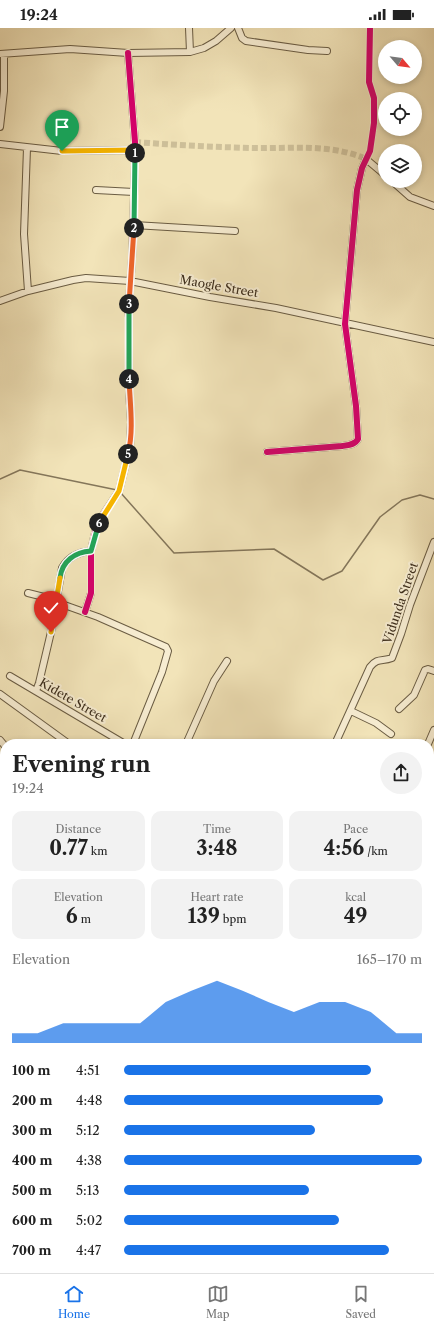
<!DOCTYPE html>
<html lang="en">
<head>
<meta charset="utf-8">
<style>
	body { margin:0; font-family:"Libre Caslon Text",serif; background:#f2f2f2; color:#222; height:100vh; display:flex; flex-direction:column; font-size:15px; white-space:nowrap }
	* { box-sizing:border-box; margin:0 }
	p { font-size:13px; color:#767676 }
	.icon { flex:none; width:22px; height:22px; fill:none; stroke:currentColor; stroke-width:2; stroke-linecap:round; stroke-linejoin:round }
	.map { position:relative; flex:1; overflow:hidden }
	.sheet { position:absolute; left:0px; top:711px; width:434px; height:534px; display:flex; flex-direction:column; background:#fff; border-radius:16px 16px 0 0; box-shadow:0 2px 6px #0003 }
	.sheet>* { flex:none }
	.needle { width:26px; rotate:119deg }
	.controls { position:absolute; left:378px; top:12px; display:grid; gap:8px }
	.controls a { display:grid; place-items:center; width:44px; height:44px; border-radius:50%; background:#fff; box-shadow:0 2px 6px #0003; font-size:20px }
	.pin { position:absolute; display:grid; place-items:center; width:34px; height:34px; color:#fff; margin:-41px -17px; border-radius:50% 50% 50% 0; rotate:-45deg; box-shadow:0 0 4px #0007 }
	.pin .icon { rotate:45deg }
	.km { position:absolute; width:20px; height:20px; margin:-10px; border-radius:50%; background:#222; color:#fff; font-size:11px; line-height:20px; text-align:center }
	.round { display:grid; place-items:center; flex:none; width:42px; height:42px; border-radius:21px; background:#f2f2f2 }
	.headline { display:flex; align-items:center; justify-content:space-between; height:68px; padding:0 12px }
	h1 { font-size:22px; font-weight:800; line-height:30px }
	.stats { display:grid; grid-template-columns:repeat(3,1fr); gap:6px; height:68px; padding:4px 12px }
	.stats div { display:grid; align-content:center; border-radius:10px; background:#f2f2f2; text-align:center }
	.stats b { font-size:20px; font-weight:800 }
	.stats small { font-size:11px; font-weight:400 }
	.stats p { font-size:11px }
	.chart { height:112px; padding:8px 12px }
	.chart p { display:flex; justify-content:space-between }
	.chart svg { width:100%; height:72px; margin-top:4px; fill:#1a73e8; opacity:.7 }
	ul { padding:0 12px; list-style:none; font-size:13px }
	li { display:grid; grid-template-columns:64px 48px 1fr; align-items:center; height:30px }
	li i { height:10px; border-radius:5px; background:#1a73e8 }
	.status { display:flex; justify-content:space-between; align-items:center; height:28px; padding:0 20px; background:#fff; direction:ltr }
	.status svg { height:11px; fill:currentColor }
	.menu { display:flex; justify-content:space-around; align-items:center; height:56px; border-top:1px solid #e0e0e0; background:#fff; font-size:11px; color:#767676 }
	.menu a { display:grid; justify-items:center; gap:2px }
	.menu .active { color:#1a73e8 }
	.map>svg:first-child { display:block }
</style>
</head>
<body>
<div class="status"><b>19:24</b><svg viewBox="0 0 49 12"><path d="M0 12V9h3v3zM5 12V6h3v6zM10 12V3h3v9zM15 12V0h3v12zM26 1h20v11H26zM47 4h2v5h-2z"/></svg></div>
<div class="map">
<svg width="434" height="1245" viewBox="0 0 434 1245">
	<rect width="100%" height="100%" fill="#f2e4b9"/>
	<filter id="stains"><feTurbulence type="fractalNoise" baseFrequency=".005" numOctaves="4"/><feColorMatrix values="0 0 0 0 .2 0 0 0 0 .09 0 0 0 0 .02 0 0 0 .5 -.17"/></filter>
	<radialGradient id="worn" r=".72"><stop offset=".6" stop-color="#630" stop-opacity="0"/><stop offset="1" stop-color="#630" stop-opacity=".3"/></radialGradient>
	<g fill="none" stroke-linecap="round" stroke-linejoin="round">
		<path stroke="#84765a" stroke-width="1.5" d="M0,451L20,442L117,462
			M120,464L174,525L274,521L323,552L342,543L380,489L402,472L420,467L434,471"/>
		<path stroke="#cec09a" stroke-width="6" stroke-dasharray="6 3" stroke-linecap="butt" d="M135,114C174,117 213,119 252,120C291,121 329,115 366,131C373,116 378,87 374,71C373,64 370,59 369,53C368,35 370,17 370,0"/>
		<g stroke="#6a5c43" stroke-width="8">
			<path id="street" d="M189,0L190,24
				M238,0L242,10L246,13L308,22L327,23
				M0,26L70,21L128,25L190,24L204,20L216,13L231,0
				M0,99L4,63V26
				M0,116L62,123L135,122
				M27,120L24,206L28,263
				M392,153L410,169L434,178
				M96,162L134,164
				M134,197L235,203
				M0,273L28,263L73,252L86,250L130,253L210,269L276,280L434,314
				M267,424L342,418C348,417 355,417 358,411L356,378L345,296L357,162L362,140L366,131L385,147
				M28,565L44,569L56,576
				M56,574L98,589L166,619L168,623L162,644L133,716
				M85,584L91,565V523L94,509L97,497L101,490L119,463L130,419L131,394L128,345V290L132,231L135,137V114L128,25
				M10,648L125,716
				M36,663L39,655L51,604L62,540C68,529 78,524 91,523
				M0,666L69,716
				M399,681L414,667L425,642L428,641L434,643
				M351,683L376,695L391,706
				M0,712L5,718
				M186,716L214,653L227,633
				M335,716L370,639C378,629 382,634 392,630L401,606L410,577L434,514
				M428,716L434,702
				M429,846L434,847
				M0,875L5,873
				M429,887L434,890
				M0,936L5,939
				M0,969L5,965
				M429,981L434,983
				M0,1042L5,1045
				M5,1075V1074
				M429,1093L434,1097
				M429,1153L434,1155
				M0,1205L5,1202
				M0,1213L5,1210
				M292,1240L296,1245
				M255,1245L267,1240"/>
		</g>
		<use href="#street" stroke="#f7edd2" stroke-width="6"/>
		<g stroke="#f7edd2" stroke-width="8">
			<path id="cycleway" d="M267,424L342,418C348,417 355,417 358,411L356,378L345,296L357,162L362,140L370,123L374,95V70L369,54L370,0
				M85,584L91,565V523L94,509L97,497L101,490L119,463L130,419L131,394L128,345V290L132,231L135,137V114L128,25"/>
		</g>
		<use href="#cycleway" stroke="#d6006c" stroke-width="6"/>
	</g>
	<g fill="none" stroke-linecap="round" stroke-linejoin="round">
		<g stroke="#fff" stroke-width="8">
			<path id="split-1" d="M62,123L135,122V125"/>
		</g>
		<g stroke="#fff" stroke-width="8">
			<path id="split-2" d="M134,200L135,125"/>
		</g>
		<g stroke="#fff" stroke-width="8">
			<path id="split-3" d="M129,276L134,200"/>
		</g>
		<g stroke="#fff" stroke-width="8">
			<path id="split-4" d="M129,351V276"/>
		</g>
		<g stroke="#fff" stroke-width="8">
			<path id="split-5" d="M128,426C134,402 130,376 129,351"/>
		</g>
		<g stroke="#fff" stroke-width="8">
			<path id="split-6" d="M99,495L119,463L128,426"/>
		</g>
		<g stroke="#fff" stroke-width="8">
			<path id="split-7" d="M60,550C62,533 75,524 91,523L99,495"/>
		</g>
		<g stroke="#fff" stroke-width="8">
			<path id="split-8" d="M51,604L60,550"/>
		</g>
		<use href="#split-1" stroke="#f5b400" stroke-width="5"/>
		<use href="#split-2" stroke="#22a559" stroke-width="5"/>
		<use href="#split-3" stroke="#f0652b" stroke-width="5"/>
		<use href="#split-4" stroke="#22a559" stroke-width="5"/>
		<use href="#split-5" stroke="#f0652b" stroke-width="5"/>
		<use href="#split-6" stroke="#f5b400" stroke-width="5"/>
		<use href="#split-7" stroke="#22a559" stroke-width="5"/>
		<use href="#split-8" stroke="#f5b400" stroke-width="5"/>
	</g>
	<g text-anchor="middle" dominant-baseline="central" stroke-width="4" stroke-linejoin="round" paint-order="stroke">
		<g font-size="12" fill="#3d2e1c" stroke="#f7edd2">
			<text transform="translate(219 258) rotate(10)">Maogle Street</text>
			<text transform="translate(400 575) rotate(-71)">Vidunda Street</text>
			<text transform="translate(73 672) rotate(30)">Kidete Street</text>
		</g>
	</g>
	<rect width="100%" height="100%" filter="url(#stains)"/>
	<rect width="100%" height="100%" fill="url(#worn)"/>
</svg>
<div class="controls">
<a><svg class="needle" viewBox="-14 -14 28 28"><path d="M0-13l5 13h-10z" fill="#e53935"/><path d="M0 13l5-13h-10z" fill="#767676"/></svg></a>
<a><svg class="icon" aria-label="locate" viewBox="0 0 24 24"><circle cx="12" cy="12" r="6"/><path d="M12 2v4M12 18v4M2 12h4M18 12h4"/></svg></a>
<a><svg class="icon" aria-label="layers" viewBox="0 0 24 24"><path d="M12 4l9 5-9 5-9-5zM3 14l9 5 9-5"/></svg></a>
</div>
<div class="pin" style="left:62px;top:123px;background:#1e9e55"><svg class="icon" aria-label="arrive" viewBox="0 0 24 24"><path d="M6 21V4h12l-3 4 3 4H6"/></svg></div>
<div class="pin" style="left:51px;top:604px;background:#d93025"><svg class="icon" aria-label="check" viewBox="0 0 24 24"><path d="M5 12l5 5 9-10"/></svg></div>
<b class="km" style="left:135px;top:125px">1</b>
<b class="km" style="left:134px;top:200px">2</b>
<b class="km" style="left:129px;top:276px">3</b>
<b class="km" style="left:129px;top:351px">4</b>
<b class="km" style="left:128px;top:426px">5</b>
<b class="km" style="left:99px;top:495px">6</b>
<section class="sheet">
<div class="headline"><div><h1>Evening run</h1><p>19:24</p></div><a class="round"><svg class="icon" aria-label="share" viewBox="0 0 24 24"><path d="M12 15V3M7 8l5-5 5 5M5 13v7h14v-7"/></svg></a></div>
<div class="stats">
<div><p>Distance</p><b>0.77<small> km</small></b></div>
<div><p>Time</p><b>3:48</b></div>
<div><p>Pace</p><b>4:56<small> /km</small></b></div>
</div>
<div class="stats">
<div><p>Elevation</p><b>6<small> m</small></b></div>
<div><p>Heart rate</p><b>139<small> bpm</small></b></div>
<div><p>kcal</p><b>49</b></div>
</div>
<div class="chart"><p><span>Elevation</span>165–170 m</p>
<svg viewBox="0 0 160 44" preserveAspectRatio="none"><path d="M0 44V38L10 38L20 32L30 32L40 32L50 32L60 19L70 12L80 6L90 12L100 19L110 25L120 19L130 19L140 25L150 38L160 38V44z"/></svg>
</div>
<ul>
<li><b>100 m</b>4:51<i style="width:83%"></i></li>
<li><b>200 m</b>4:48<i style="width:87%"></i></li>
<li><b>300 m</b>5:12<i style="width:64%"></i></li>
<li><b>400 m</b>4:38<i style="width:100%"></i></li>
<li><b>500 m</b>5:13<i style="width:62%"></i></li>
<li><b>600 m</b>5:02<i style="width:72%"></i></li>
<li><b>700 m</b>4:47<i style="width:89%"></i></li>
</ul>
</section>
</div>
<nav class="menu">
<a class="active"><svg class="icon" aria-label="home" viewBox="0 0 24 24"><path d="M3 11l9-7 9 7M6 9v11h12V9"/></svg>Home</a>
<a><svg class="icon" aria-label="map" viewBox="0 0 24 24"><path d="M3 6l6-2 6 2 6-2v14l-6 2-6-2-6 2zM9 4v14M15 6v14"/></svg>Map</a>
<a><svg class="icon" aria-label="saved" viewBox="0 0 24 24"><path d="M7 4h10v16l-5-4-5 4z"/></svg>Saved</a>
</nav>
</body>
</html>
